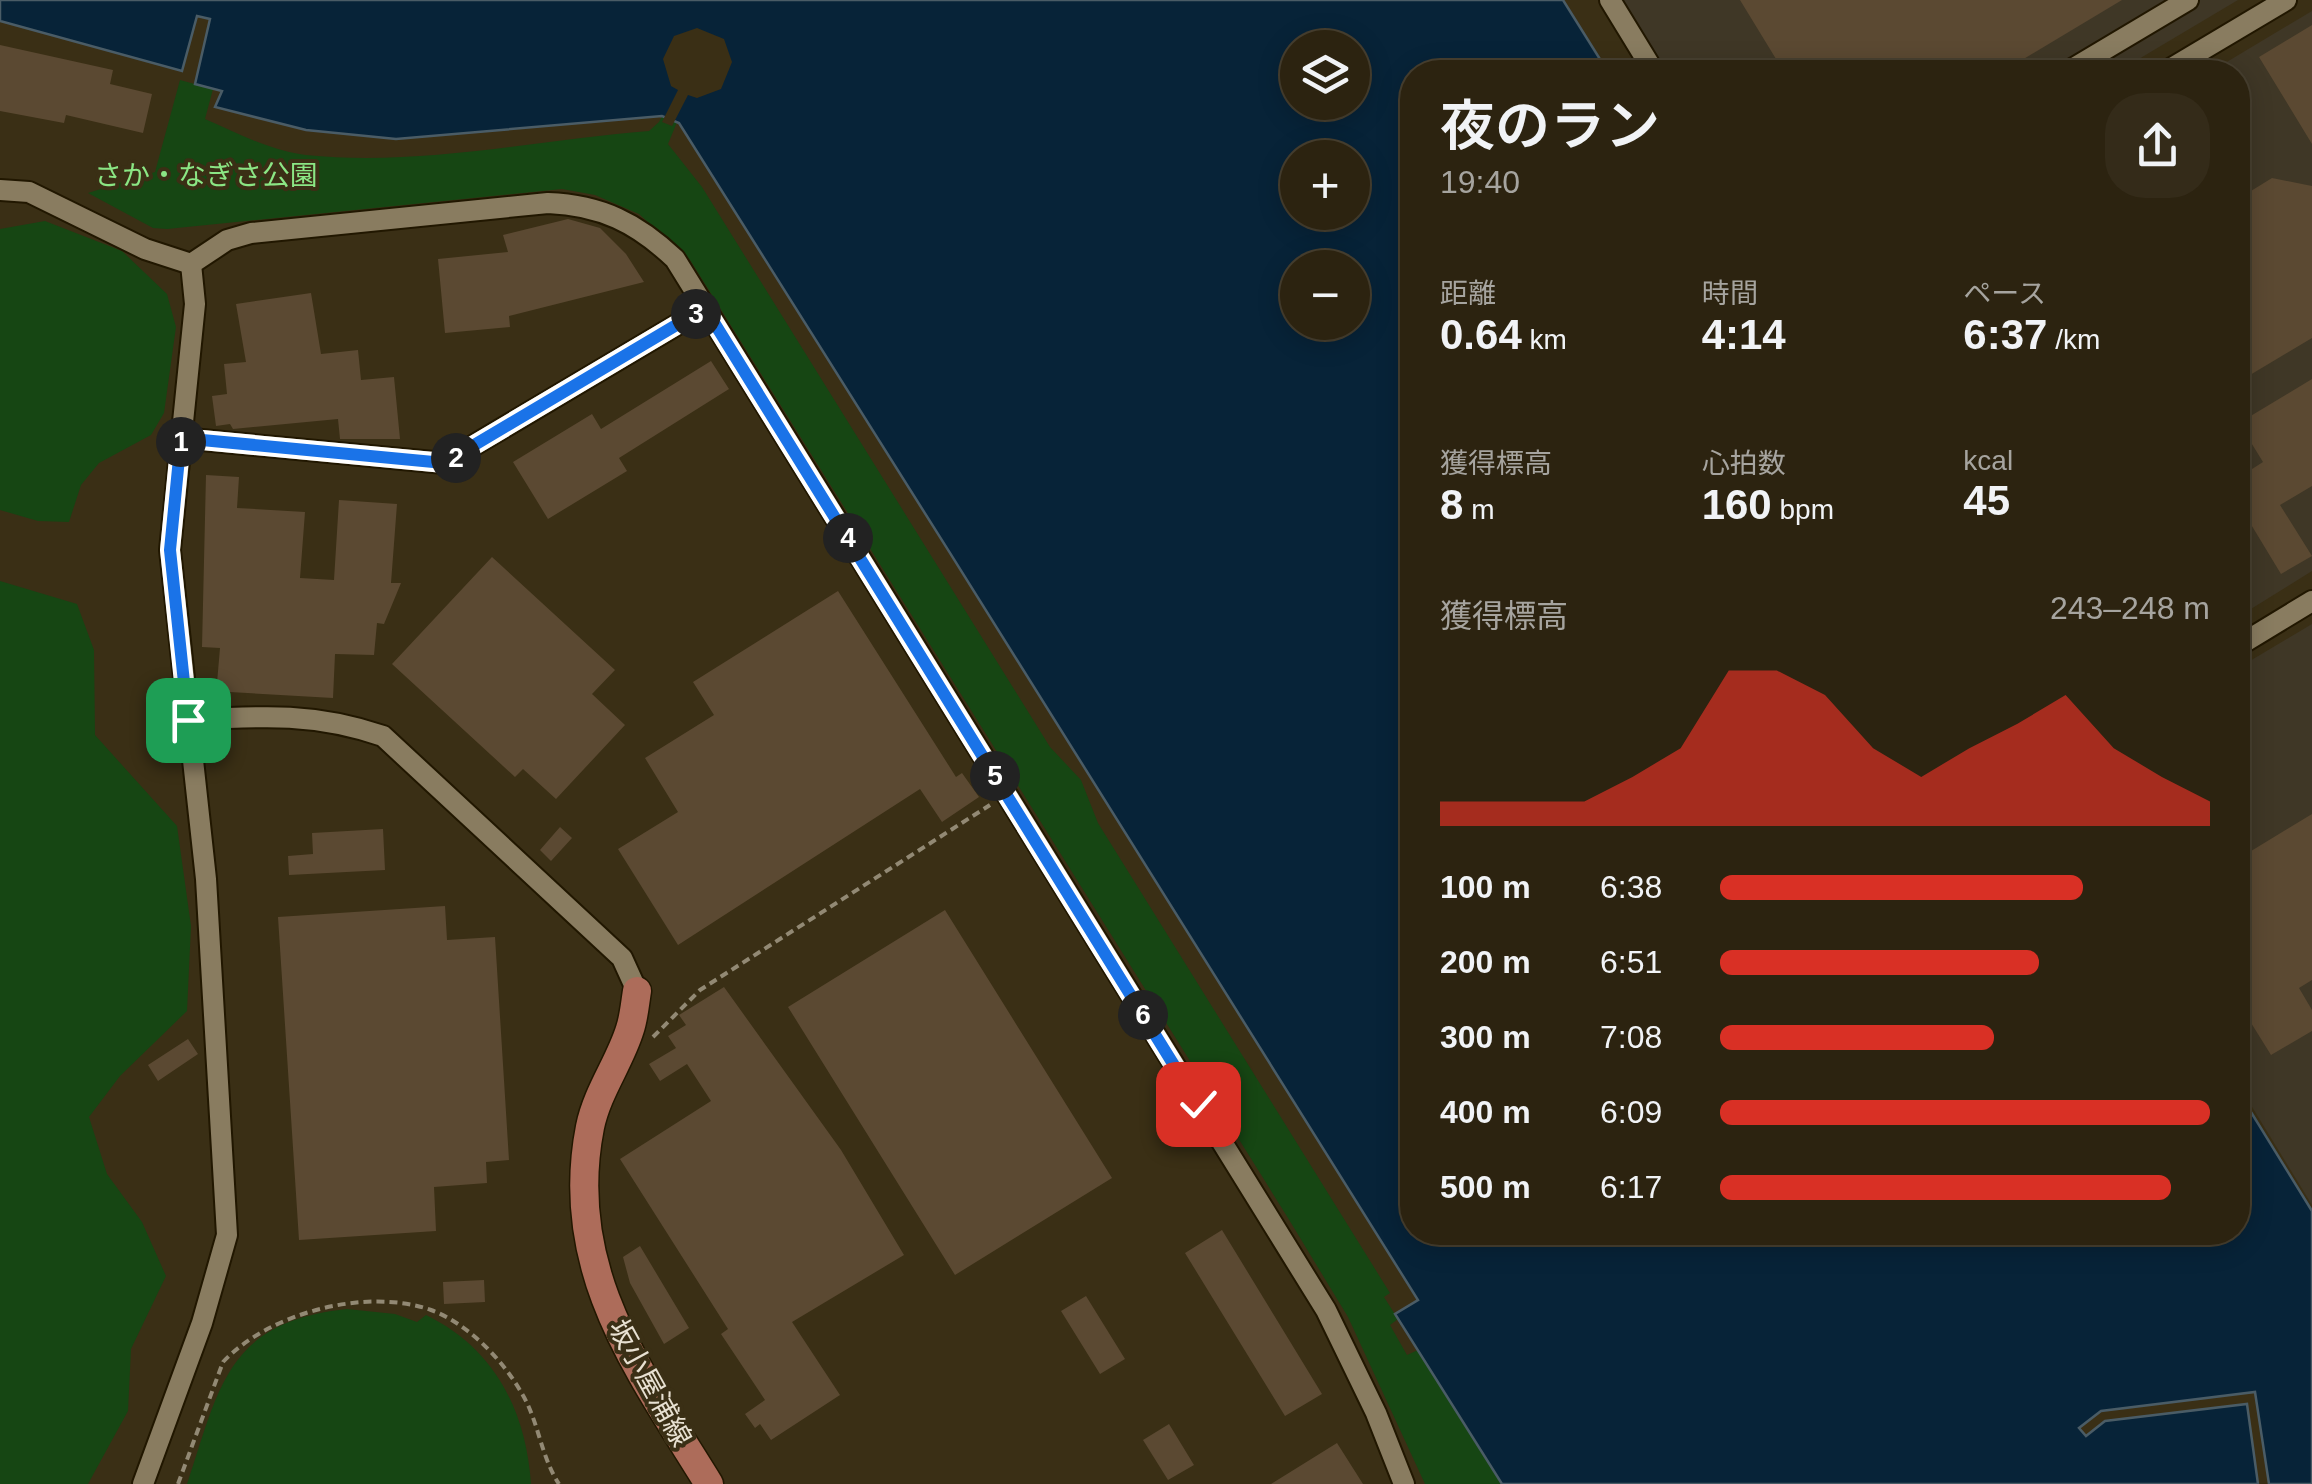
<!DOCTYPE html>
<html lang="ja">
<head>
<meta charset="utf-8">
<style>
	body { margin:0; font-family:Arial,"Noto Sans JP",sans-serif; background:#342b19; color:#f1f3f6; height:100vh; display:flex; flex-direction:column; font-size:38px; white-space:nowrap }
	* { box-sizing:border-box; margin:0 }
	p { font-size:32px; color:#a6a49f }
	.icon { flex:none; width:55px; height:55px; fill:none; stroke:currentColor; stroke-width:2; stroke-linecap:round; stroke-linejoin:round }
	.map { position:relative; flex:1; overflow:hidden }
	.panel { position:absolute; left:1400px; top:60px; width:850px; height:1185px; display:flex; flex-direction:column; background:#2c2310; border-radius:40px; box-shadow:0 5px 25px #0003,0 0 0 2px #484030 }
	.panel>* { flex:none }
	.tools { position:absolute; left:1280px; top:30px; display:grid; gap:20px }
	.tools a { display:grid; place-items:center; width:90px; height:90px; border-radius:50%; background:#2c2310; box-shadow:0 5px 25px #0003,0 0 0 2px #484030; font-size:50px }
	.pin { position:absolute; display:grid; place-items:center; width:85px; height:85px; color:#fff; margin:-42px; border-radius:20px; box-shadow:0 5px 15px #0006 }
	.km { position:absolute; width:50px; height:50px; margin:-25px; border-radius:50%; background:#222; color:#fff; font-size:28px; line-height:50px; text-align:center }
	.round { display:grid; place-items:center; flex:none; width:105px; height:105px; border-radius:40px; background:#342b19 }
	.head { display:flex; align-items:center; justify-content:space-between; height:170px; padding:0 40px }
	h1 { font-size:55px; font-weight:600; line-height:75px }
	.figures { display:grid; grid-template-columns:repeat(3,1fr); gap:15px; height:170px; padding:10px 40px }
	.figures div { display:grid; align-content:center }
	.figures b { font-size:42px; font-weight:600 }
	.figures small { font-size:28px; font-weight:400 }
	.figures p { font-size:28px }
	.chart { height:280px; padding:20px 40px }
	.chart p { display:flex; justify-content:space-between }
	.chart svg { width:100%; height:180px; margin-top:10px; fill:#d93025; opacity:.7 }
	ul { padding:0 40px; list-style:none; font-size:32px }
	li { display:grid; grid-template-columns:160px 120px 1fr; align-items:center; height:75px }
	li i { height:25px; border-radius:12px; background:#d93025 }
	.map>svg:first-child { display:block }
</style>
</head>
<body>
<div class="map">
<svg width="2312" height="1484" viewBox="0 0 2312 1484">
	<rect width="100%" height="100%" fill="#3a2f15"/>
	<path fill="#3f3726" d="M1621,0H2238L2117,72H1664Z
		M2312,11V571L2238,617V72H2210Z
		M2312,624V1205L2238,1084V668Z"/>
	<path fill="#164613" d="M180,80L213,89L205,119C237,133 271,151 306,155C418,167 537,140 649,131L659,122L675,91L687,98L668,144L702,187L1050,747L1081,780L1098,823L1390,1293L1384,1297L1398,1319L1390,1325L1407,1355L1418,1350L1502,1484H1425L1348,1317L1288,1218L690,260L639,214L595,195L562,189L167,229L153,228L88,193L155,172Z
		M45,221L122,251L167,294L176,327L164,413L151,435L99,463L81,485L69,522L38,521L0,510V229Z
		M0,581L77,604L94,650L95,735L177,826L191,926L187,1011L120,1076L89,1117L107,1174L142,1222L166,1276L131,1349L128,1411L88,1484H0Z
		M347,1309L395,1314L417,1322L426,1315C494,1348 526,1410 531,1484H187C220,1385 227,1322 347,1309Z"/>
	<path fill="#072338" stroke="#4a5c66" stroke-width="2.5" fill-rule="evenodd" d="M0,0H1563L1608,72H1412V1232H2238V1091L2312,1211V1484H2269L2255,1392L2101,1411L2079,1428L2086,1436L2105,1421L2247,1404L2258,1484H1502L1395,1314L1418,1300C1173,906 926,515 679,123L662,116L396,139L306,130L215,107L222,91L195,84L210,19L197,16L182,71L0,21ZM1298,48H1352V102H1298ZM1298,158H1352V212H1298ZM1298,268H1352V322H1298Z"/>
	<path fill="#3a2f15" d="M697,28L724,39L732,62L721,89L697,98L688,95L672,126L662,122L678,90L671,86L663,59L674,36Z"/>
	<path fill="#5b4932" d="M1740,0H2122L2002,72H1784Z
		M2312,25V144L2259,57Z
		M0,45L113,70L110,84L152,94L143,133L66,115L64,123L0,111Z
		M2272,178L2312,186V338L2245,378L2238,365V199Z
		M568,219L600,228L626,254L644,282L509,316L510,327L445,333L438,259L508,252L503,235Z
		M311,293L321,354L358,350L361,380L394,377L400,439H340L338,419L233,429L230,424L216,426L212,396L227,394L224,364L246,362L236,304Z
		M711,361L729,389L619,458L627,471L548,519L513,462L592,414L601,429Z
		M2312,379V486L2280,505L2312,556L2281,574L2238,503V478L2263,462L2239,423Z
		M206,475L239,477L237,508L305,512L300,578L334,580L339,500L397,504L391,583H401L384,624L377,623L374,655L335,654L333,698L230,692L217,683L220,648L202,647Z
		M492,557L615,670L592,694L625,725L556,799L523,769L515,777L392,664Z
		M838,591L956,777L962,773L979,797L942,822L920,789L678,945L618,849L678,812L645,758L714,715L693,682Z
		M2312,814V980L2299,988L2312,1010V1031L2271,1055L2248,1018L2238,1024V859Z
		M560,827L572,838L551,861L540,850Z
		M383,829L385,870L289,875L288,856L313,854L312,833Z
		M445,906L447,940L495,937L509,1160L486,1162L487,1183L434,1187L436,1231L299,1240L278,917Z
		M945,910L1112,1178L955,1275L788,1007Z
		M724,987L841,1150L904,1255L792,1322L840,1395L771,1440L760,1424L755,1428L745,1414L765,1400L721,1334L728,1329L620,1159L711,1101L687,1064L660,1081L649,1064L676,1048L668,1036L686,1025L679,1015Z
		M188,1039L198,1054L158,1081L148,1065Z
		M1222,1230L1322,1394L1285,1416L1185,1253Z
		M640,1246L689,1328L664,1344L630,1283L623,1257Z
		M484,1280L485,1302L444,1304L443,1282Z
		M1086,1296L1125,1359L1100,1374L1061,1311Z
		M1169,1424L1194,1465L1168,1480L1143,1440Z
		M1337,1443L1363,1484H1271Z"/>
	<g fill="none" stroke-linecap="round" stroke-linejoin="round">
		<g stroke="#211700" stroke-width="24">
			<path id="minor" d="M1610,0L1654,72
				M2067,72L2188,0
				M2165,72L2286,0
				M0,190L29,192L145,249L191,264
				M191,264L227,240L251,233L548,203C601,205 637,223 675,259L1326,1310L1376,1413L1404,1484
				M181,438L444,463L705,308
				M2238,646L2312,601
				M188,720C260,716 314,712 383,736L622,958L637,991
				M143,1484L202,1323L227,1235L206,879L170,550L195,304L191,264"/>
		</g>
		<g stroke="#211700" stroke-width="31">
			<path id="major" d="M637,991C635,1003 634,1017 630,1029C620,1062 597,1092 590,1127C562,1269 638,1369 709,1484"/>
		</g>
		<path stroke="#928974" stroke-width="4" stroke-dasharray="8 5" stroke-linecap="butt" d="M653,1037L700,990L990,805
			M178,1484L223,1362C269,1313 366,1287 431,1310C467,1323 502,1359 521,1392C539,1421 540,1455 559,1484"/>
		<use href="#minor" stroke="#897c60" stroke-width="20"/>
		<use href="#major" stroke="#ad6c5a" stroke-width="28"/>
	</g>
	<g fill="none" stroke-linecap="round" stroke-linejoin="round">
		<g stroke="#fff" stroke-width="20">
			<path id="route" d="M188,720L170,550L181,438L444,463L705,308L1198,1104"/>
		</g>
		<use href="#route" stroke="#1a73e8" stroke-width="12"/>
	</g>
	<g text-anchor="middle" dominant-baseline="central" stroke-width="8" stroke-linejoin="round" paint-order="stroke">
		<g font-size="28" fill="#8be684" stroke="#3a2f15">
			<text x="206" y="175">さか・なぎさ公園</text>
		</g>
		<g font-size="28" fill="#e8e1d2" stroke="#3a2f15">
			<text transform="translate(650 1383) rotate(61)">坂小屋浦線</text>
		</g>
	</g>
</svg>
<div class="tools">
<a><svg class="icon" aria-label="layers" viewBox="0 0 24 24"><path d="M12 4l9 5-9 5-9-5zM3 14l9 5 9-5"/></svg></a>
<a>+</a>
<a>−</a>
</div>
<div class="pin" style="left:188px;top:720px;background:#1e9e55"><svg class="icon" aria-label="arrive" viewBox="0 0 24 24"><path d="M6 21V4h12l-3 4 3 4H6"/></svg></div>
<div class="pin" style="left:1198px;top:1104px;background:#d93025"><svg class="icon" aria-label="check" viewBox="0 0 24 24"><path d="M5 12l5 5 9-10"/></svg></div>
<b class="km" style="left:181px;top:442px">1</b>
<b class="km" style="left:456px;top:458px">2</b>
<b class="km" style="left:696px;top:314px">3</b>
<b class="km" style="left:848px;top:538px">4</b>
<b class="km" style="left:995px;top:776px">5</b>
<b class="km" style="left:1143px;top:1015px">6</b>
<section class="panel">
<div class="head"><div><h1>夜のラン</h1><p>19:40</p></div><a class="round"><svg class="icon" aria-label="share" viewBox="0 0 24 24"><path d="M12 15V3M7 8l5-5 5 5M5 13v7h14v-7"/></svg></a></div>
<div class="figures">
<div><p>距離</p><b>0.64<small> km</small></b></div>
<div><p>時間</p><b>4:14</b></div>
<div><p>ペース</p><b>6:37<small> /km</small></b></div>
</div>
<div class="figures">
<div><p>獲得標高</p><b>8<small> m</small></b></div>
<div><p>心拍数</p><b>160<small> bpm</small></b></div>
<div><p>kcal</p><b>45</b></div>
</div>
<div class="chart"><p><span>獲得標高</span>243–248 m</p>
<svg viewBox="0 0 160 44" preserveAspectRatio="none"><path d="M0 44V38L10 38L20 38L30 38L40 32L50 25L60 6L70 6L80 12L90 25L100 32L110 25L120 19L130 12L140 25L150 32L160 38V44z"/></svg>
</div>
<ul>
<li><b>100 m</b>6:38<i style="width:74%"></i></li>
<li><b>200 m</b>6:51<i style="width:65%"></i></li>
<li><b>300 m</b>7:08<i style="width:56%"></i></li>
<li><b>400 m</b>6:09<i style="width:100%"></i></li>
<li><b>500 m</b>6:17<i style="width:92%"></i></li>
</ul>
</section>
</div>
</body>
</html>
